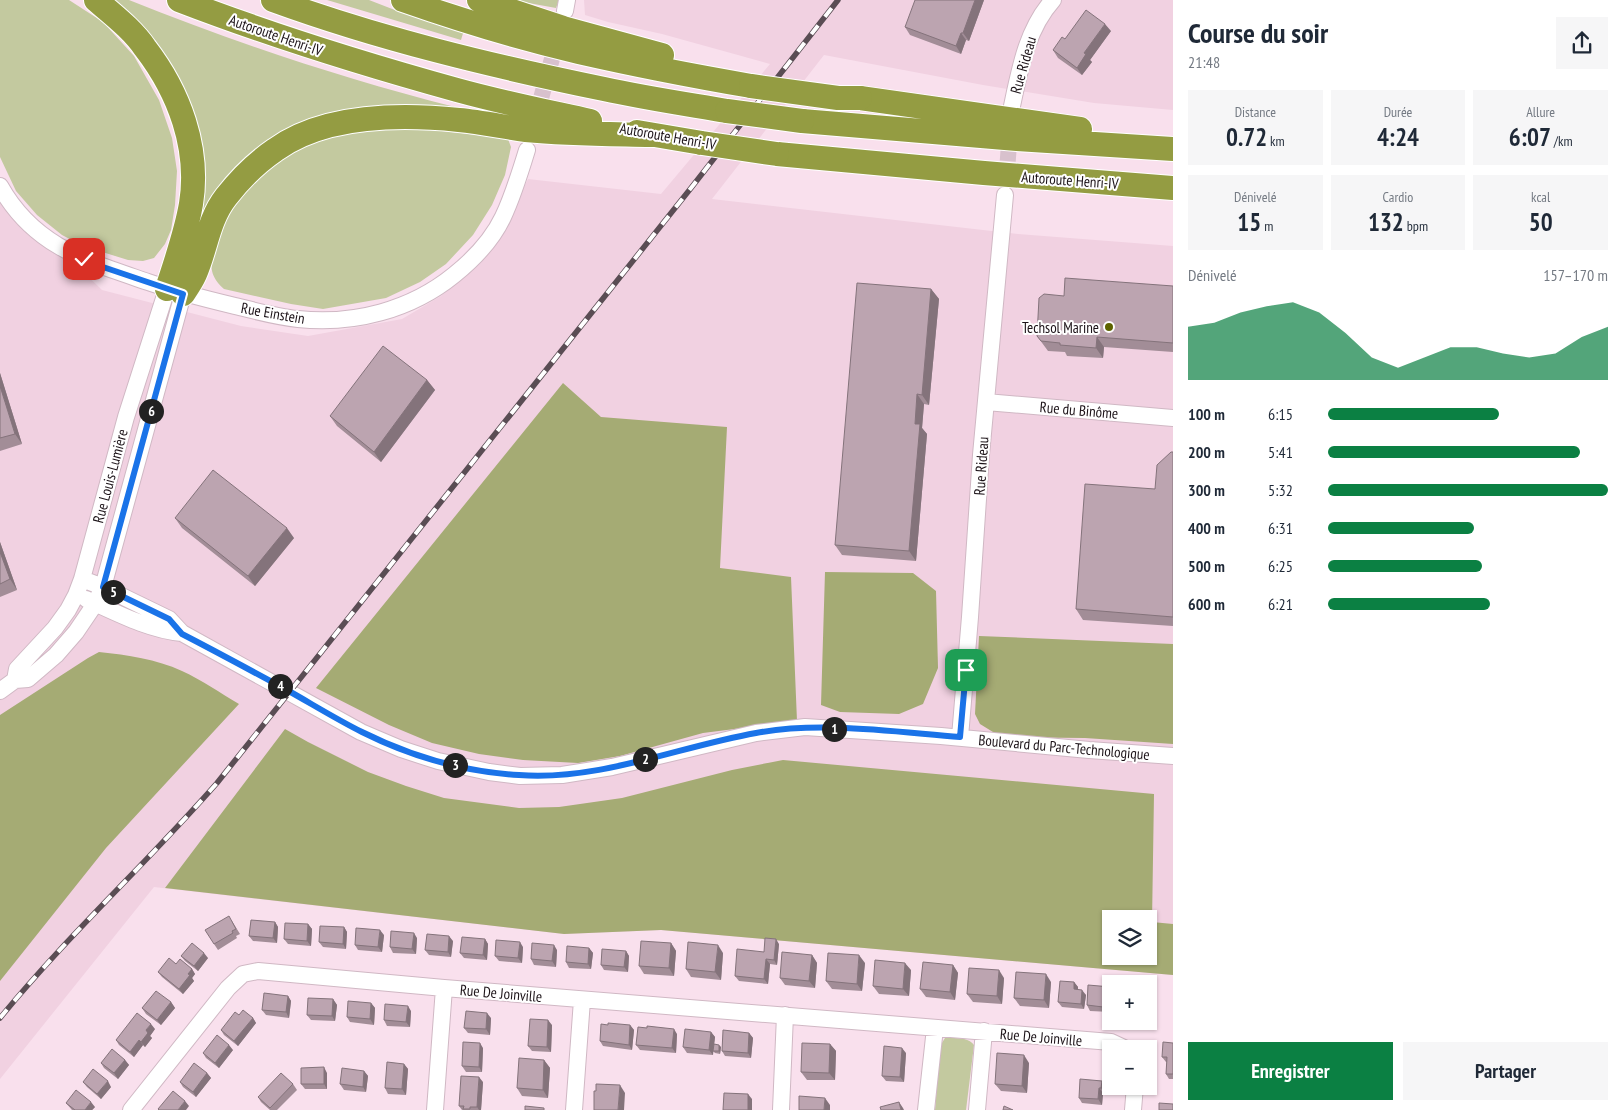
<!DOCTYPE html>
<html lang="fr">
<head>
<meta charset="utf-8">
<style>
	body { margin:0; font-family:"PT Sans Narrow",sans-serif; background:#f6f6f7; color:#1f2937; height:100vh; display:flex; flex-direction:column; font-size:19px; white-space:nowrap }
	* { box-sizing:border-box; margin:0 }
	p { font-size:16px; color:#747a83 }
	.icon { flex:none; width:28px; height:28px; fill:none; stroke:currentColor; stroke-width:2; stroke-linecap:round; stroke-linejoin:round }
	.map { position:relative; flex:1; overflow:hidden }
	.details { display:flex; flex-direction:column; background:#fff; width:450px }
	.details>* { flex:none }
	.tools { position:absolute; left:1102px; top:910px; display:grid; gap:10px }
	.tools a { display:grid; place-items:center; width:55px; height:55px; border-radius:0px; background:#fff; box-shadow:0 1px 4px #0004; font-size:25px }
	.pin { position:absolute; display:grid; place-items:center; width:42px; height:42px; color:#fff; margin:-21px; border-radius:10px; box-shadow:0 2px 8px #0006 }
	.km { position:absolute; width:25px; height:25px; margin:-12px; border-radius:50%; background:#222; color:#fff; font-size:14px; line-height:25px; text-align:center }
	.round { display:grid; place-items:center; flex:none; width:52px; height:52px; border-radius:0px; background:#f6f6f7 }
	.head { display:flex; align-items:center; justify-content:space-between; height:85px; padding:0 15px }
	h1 { font-size:28px; font-weight:600; line-height:38px }
	.metrics { display:grid; grid-template-columns:repeat(3,1fr); gap:8px; height:85px; padding:5px 15px }
	.metrics div { display:grid; align-content:center; border-radius:0px; background:#f6f6f7; text-align:center }
	.metrics b { font-size:25px; font-weight:600 }
	.metrics small { font-size:14px; font-weight:400 }
	.metrics p { font-size:14px }
	.chart { height:140px; padding:10px 15px }
	.chart p { display:flex; justify-content:space-between }
	.chart svg { width:100%; height:90px; margin-top:5px; fill:#0b8043; opacity:.7 }
	.cta { display:flex; gap:10px; margin-top:auto; padding:10px 15px }
	.cta a { flex:1; height:58px; border-radius:0px; background:#0b8043; color:#fff; font-size:20px; font-weight:600; line-height:58px; text-align:center }
	.cta a+a { background:#f6f6f7; color:#1f2937 }
	ul { padding:0 15px; list-style:none; font-size:16px }
	li { display:grid; grid-template-columns:80px 60px 1fr; align-items:center; height:38px }
	li i { height:12px; border-radius:6px; background:#0b8043 }
	main { display:flex; flex:1; min-height:0 }
	.map>svg:first-child { display:block }
</style>
</head>
<body>
<main>
<div class="map">
<svg width="1173" height="1110" viewBox="0 0 1173 1110">
	<rect width="100%" height="100%" fill="#f9e0ed"/>
	<path fill="#f1d1e1" fill-rule="evenodd" d="M584,0H1173V110L1094,103L983,85L824,55L712,199L1018,234L1173,246V975L661,930L564,934L154,887L0,1079V186L58,247L102,290L241,326L308,336L402,319L441,296L471,271L500,235L528,179L661,194L770,64L662,34L608,22L585,15ZM1111,919H1149V956H1111Z"/>
	<path fill="#c3c99f" d="M0,0H69L103,22L134,56L159,100L172,138L177,171L175,205L171,230L165,244L154,258L143,261L128,260L83,246L62,235L37,215L16,191L0,157Z
		M107,0H129C236,43 344,79 455,107V114L310,125L204,223L197,221L202,167Z
		M327,0H369L400,12L464,30L461,40Z
		M512,0H559L556,8Z
		M412,128L461,133L508,139L511,147L505,175L492,205L473,235L446,264L420,282L386,298L323,309L291,304L224,289C206,273 211,261 217,241C220,232 222,221 226,212C231,203 242,194 249,187C296,137 346,129 412,128Z
		M945,1038C954,1038 969,1037 974,1045L966,1110H935L940,1046Z"/>
	<path fill="#a5ab74" fill-rule="evenodd" d="M563,383L601,417L727,427L720,568L791,577L797,721L703,733L620,756L578,763L523,760L479,754L432,743L389,725L316,688Z
		M825,572L913,573L936,591L938,668L923,704L899,714L840,712L821,705Z
		M979,636L1173,644V744L1085,738L1001,737L980,724L975,714Z
		M99,652C128,655 156,659 182,671C202,680 220,693 239,704L106,848L0,981V715L88,658Z
		M285,729L308,742L368,772L406,786L444,798L519,808L559,807L622,798L732,770L783,760L1154,794L1152,922L1173,924V975L661,930L564,934L165,888ZM1111,919H1149V956H1111Z"/>
	<g fill="none" stroke-linecap="round" stroke-linejoin="round">
		<path stroke="#d8c1cd" stroke-width="16" stroke-dasharray="16 8" stroke-linecap="butt" d="M535,120L558,37
			M1006,185L1010,130"/>
		<g stroke="#d0b8c4" stroke-width="18">
			<path id="minor" d="M565,11L567,0
				M1012,106C1020,68 1027,29 1053,0
				M0,186C34,247 87,261 148,282C177,292 206,299 235,306C256,311 277,317 298,319C354,325 411,310 454,275C474,259 492,240 503,217C513,196 520,173 527,150
				M986,402L1173,418
				M82,579L103,587L169,619L182,633L361,732L401,749L438,761L489,772L520,776L562,775L612,767L756,733L805,727L941,736L1089,750L1173,756
				M86,599C117,613 149,630 182,633
				M15,680L17,669L55,628L68,610L76,595L82,579L126,417L167,289
				M0,691L15,680L28,679L56,655L76,632L95,604L103,587L183,294
				M960,737L970,617L981,455L1005,195
				M131,1110L228,988L243,974L258,971L444,988L1111,1042L1126,1049
				M435,1110L444,988
				M574,1110L582,1000
				M781,1110L785,1015
				M926,1110L935,1028
				M977,1110L984,1031
				M1133,1110L1135,1086"/>
		</g>
		<g stroke="#fff" stroke-width="26">
			<path id="highway" d="M96,0C113,15 132,29 145,48C179,92 200,148 191,204C186,233 176,261 167,289
				M179,0C270,35 363,64 457,90C500,102 545,111 590,121
				M273,0C380,39 492,66 604,89C645,98 686,104 727,111
				M403,0C460,20 519,38 579,52C636,65 693,76 751,86
				M479,0L563,28L662,55
				M860,98L1080,129
				M802,121L1017,139L1173,149
				M637,132L702,143
				M777,154L984,173L1173,188
				M183,294C187,288 192,281 195,274C206,249 208,220 226,197C240,179 256,163 275,150C325,114 400,114 459,120C481,122 504,127 526,130C568,134 610,134 651,135"/>
		</g>
		<use href="#minor" stroke="#fff" stroke-width="16"/>
		<use href="#highway" stroke="#949c42" stroke-width="24"/>
		<g stroke="#5a4d54" stroke-width="5.5">
			<path id="rail" d="M0,1018C68,935 147,863 217,783L691,188L838,0"/>
		</g>
		<use href="#rail" stroke="#fff" stroke-width="4" stroke-dasharray="11" stroke-linecap="butt"/>
		<g stroke="#fff" stroke-width="26" stroke-linecap="butt">
			<path id="highway-bridge" d="M751,86L838,98H860
				M727,111L802,121
				M702,143L777,154"/>
		</g>
		<use href="#highway-bridge" stroke="#949c42" stroke-width="24"/>
	</g>
	<path fill="#a28d97" d="M984,0L969,41L966,40L961,54L910,35L905,27Z
		M1111,31L1090,60L1092,62L1082,75L1058,58L1053,50L1065,39Z
		M1173,286V352L1104,347L1103,358L1067,356L1065,352L1048,351L1037,336L1064,296Z
		M931,289L939,299L929,405L924,404L922,428L927,434L916,561L842,555L835,545Z
		M0,373L22,444L0,451Z
		M427,380L435,390L381,462L337,426L330,416Z
		M1173,452V626L1083,620L1076,609L1155,489Z
		M175,518L294,538L255,586L182,528Z
		M0,542L17,590L0,597Z
		M232,921L240,934L236,936L237,938L218,950L214,944Z
		M275,922L278,927L277,943L253,941L249,936Z
		M308,924L312,929L311,946L288,944L284,939Z
		M344,927L347,932L346,949L323,947L319,942Z
		M384,935L382,952L358,950L355,945Z
		M417,938L416,954L393,953L390,947Z
		M485,939L488,944L487,960L464,958L460,953Z
		M453,941L451,957L429,955L425,950Z
		M671,943L676,951L674,976L644,974L639,966Z
		M779,944L777,965L770,964L768,984L739,981L735,976L764,952Z
		M523,947L522,963L499,961L495,956Z
		M589,948L593,953L591,969L569,968L566,962Z
		M557,950L556,967L534,965L531,959Z
		M626,951L629,956L628,972L604,970L601,965Z
		M723,953L721,980L691,977L686,969Z
		M812,955L817,963L815,988L785,985L780,978Z
		M181,956L208,958L198,971L185,961Z
		M865,963L862,991L832,989L826,981Z
		M176,964L192,969L195,974L192,978L194,981L183,994L162,977L158,972Z
		M953,965L958,973L955,1000L926,997L920,989Z
		M911,970L909,996L879,994L873,986Z
		M1004,978L1002,1004L973,1002L967,994Z
		M1051,982L1049,1008L1020,1006L1014,998Z
		M1074,982L1078,987V990L1086,995L1084,1009L1062,1007L1058,1002Z
		M1111,987V1012L1090,1011L1087,1005Z
		M288,996L291,1001L289,1018L266,1015L262,1010Z
		M333,999L337,1005L335,1021L311,1020L307,1015Z
		M171,1002L175,1008L161,1025L146,1014L142,1008Z
		M371,1003L375,1008L374,1025L350,1022L347,1017Z
		M411,1011L410,1027L387,1026L384,1020Z
		M239,1015L253,1018L256,1023L238,1046L224,1035L221,1030Z
		M491,1018L490,1035L468,1033L464,1028Z
		M552,1025L551,1052L532,1051L528,1046Z
		M630,1025L634,1030L632,1050L603,1046L600,1041Z
		M155,1029L150,1036L152,1038L145,1047L143,1045L134,1057L119,1045L116,1040Z
		M711,1032L715,1037L714,1044L721,1047L720,1054L715,1053L713,1051V1055L687,1053L683,1047Z
		M749,1033L753,1038L751,1058L725,1056L722,1051Z
		M677,1034L676,1053L640,1050L636,1045Z
		M1173,1043V1079H1169L1166,1074L1167,1062H1166L1162,1057Z
		M830,1044L836,1051L835,1080H807L801,1072Z
		M483,1048L482,1072H466L462,1066Z
		M233,1050L219,1068L206,1058L203,1053Z
		M906,1053L904,1082L886,1081L882,1076Z
		M125,1060L129,1065L118,1079L104,1068L101,1063Z
		M544,1060L550,1068L548,1098L522,1096L517,1088Z
		M1029,1063L1027,1093L1001,1091L995,1084Z
		M404,1064L408,1069L406,1095L388,1094L385,1088Z
		M364,1071L368,1076L366,1092L344,1090L340,1084Z
		M207,1073L211,1078L196,1097L183,1087L180,1082Z
		M327,1073V1089H305L301,1084Z
		M1102,1081L1105,1086V1093H1103L1102,1105L1082,1103L1079,1098Z
		M83,1082L111,1087L101,1099L87,1087Z
		M483,1082L481,1110H462L459,1106Z
		M293,1084L297,1090L277,1110H270L261,1102L258,1097Z
		M66,1103L95,1107L92,1110H72Z"/>
	<path fill="#84737b" d="M975,0H984L969,41L963,33Z
		M1105,24L1111,31L1090,60L1092,62L1082,75L1077,68L1084,53Z
		M961,33L966,40L961,54L956,46Z
		M931,289L939,299L929,405L922,395Z
		M1097,337L1104,347L1103,358L1096,348Z
		M0,373L22,444L15,434L0,386Z
		M427,380L435,390L381,462L374,452Z
		M917,394L924,404L922,428L927,434L916,561L909,551L915,424Z
		M287,528L294,538L255,586L248,576Z
		M0,542L17,590L10,579L0,552Z
		M275,922L278,927L277,943L273,938Z
		M308,924L312,929L311,946L307,941Z
		M344,927L347,932L346,949L343,944Z
		M380,930L384,935L382,952L378,947Z
		M414,933L417,938L416,954L412,949Z
		M449,936L453,941L451,957L448,952Z
		M485,939L488,944L487,960L483,955Z
		M776,939L779,944L777,965L774,960Z
		M520,942L523,947L522,963L518,958Z
		M671,943L676,951L674,976L669,968Z
		M554,945L557,950L556,967L552,961Z
		M718,945L723,953L721,980L715,972Z
		M589,948L593,953L591,969L588,964Z
		M626,951L629,956L628,972L624,967Z
		M204,953L208,958L198,971L194,966Z
		M812,955L817,963L815,988L809,981Z
		M859,955L865,963L862,991L857,984Z
		M766,959L770,964L768,984L764,979Z
		M905,963L911,970L909,996L903,989Z
		M953,965L958,973L955,1000L950,992Z
		M192,969L195,974L192,978L194,981L183,994L179,989L188,974Z
		M999,970L1004,978L1002,1004L997,996Z
		M1046,974L1051,982L1049,1008L1044,1000Z
		M1074,982L1078,987V995L1074,989Z
		M1082,990L1086,995L1084,1009L1081,1004Z
		M288,996L291,1001L289,1018L286,1012Z
		M333,999L337,1005L335,1021L332,1016Z
		M171,1002L175,1008L161,1025L157,1020Z
		M371,1003L375,1008L374,1025L370,1019Z
		M408,1006L411,1011L410,1027L406,1022Z
		M487,1013L491,1018L490,1035L486,1029Z
		M253,1018L256,1023L238,1046L234,1041Z
		M548,1020L552,1025L551,1052L547,1047Z
		M151,1024L155,1029L150,1036L152,1038L145,1047L141,1042L146,1030Z
		M630,1025L634,1030L632,1050L629,1045Z
		M674,1029L677,1034L676,1053L672,1048Z
		M711,1032L715,1037L713,1055L709,1050Z
		M749,1033L753,1038L751,1058L748,1053Z
		M139,1040L143,1045L134,1057L130,1052Z
		M480,1043L483,1048L482,1072L479,1067Z
		M830,1044L836,1051L835,1080L829,1073Z
		M229,1045L233,1050L219,1068L215,1063Z
		M719,1045L721,1047L720,1054L719,1051Z
		M902,1048L906,1053L904,1082L900,1077Z
		M1024,1055L1029,1063L1027,1093L1022,1086Z
		M125,1060L129,1065L118,1079L114,1073Z
		M544,1060L550,1068L548,1098L543,1090Z
		M404,1064L408,1069L406,1095L402,1089Z
		M324,1067L327,1073V1089L324,1084Z
		M364,1071L368,1076L366,1092L363,1087Z
		M207,1073L211,1078L196,1097L193,1092Z
		M479,1077L483,1082L481,1110H479L477,1107Z
		M108,1081L111,1087L101,1099L97,1094Z
		M1102,1081L1105,1086V1093L1101,1088Z
		M620,1085L625,1093L624,1110H618Z
		M1099,1088L1103,1093L1102,1105L1098,1099Z
		M748,1094L752,1099V1110H748Z
		M825,1098L830,1105V1110H824Z
		M185,1101L189,1106L186,1110H178Z
		M91,1102L95,1107L92,1110H85Z
		M899,1102L903,1108L904,1110H901Z"/>
	<path fill="#bca4b0" stroke="#84737b" d="M915,0H975L963,33H961L956,46L905,27Z
		M1086,10L1105,24L1084,53L1086,54L1077,68L1053,50L1062,37L1065,39Z
		M1065,278L1173,286V343L1097,337L1096,348L1060,345V343L1041,341L1037,336L1039,298L1044,294L1064,296Z
		M857,283L931,289L922,395L917,394L915,424H920L909,551L835,545Z
		M383,346L427,380L374,452L330,416Z
		M0,386L15,434L0,438Z
		M1171,452H1173V617L1076,609L1085,484L1155,489L1157,465Z
		M213,470L287,528L248,576L175,518Z
		M0,552L10,579L0,584Z
		M229,916L236,929L232,931L233,933L214,944L205,930Z
		M251,920L275,922L273,938L249,936Z
		M285,923L308,924L307,941L284,939Z
		M320,926L344,927L343,944L319,942Z
		M356,928L380,930L378,947L355,945Z
		M391,931L414,933L412,949L390,947Z
		M427,934L449,936L448,952L425,950Z
		M462,937L485,939L483,955L460,953Z
		M765,938L776,939L774,960L766,959L764,979L735,976L737,949L764,952Z
		M496,940L520,942L518,958L495,956Z
		M641,941L671,943L669,968L639,966Z
		M688,942L718,945L715,972L686,969Z
		M192,943L204,953L194,966L181,956Z
		M532,943L554,945L552,961L531,959Z
		M567,946L589,948L588,964L566,962Z
		M602,949L626,951L624,967L601,965Z
		M782,952L812,955L809,981L780,978Z
		M828,953L859,955L857,984L826,981Z
		M169,958L176,964L180,959L192,969L188,974L190,975L179,989L158,972Z
		M875,960L905,963L903,989L873,986Z
		M923,962L953,965L950,992L920,989Z
		M969,968L999,970L997,996L967,994Z
		M1016,972L1046,974L1044,1000L1014,998Z
		M1060,981L1074,982V989L1082,990L1081,1004L1058,1002Z
		M1088,985L1111,987V1008L1087,1005Z
		M156,991L171,1002L157,1020L142,1008Z
		M264,993L288,996L286,1012L262,1010Z
		M308,998L333,999L332,1016L307,1015Z
		M348,1001L371,1003L370,1019L347,1017Z
		M385,1004L408,1006L406,1022L384,1020Z
		M243,1010L253,1018L234,1041L221,1030L235,1012L239,1015Z
		M466,1011L487,1013L486,1029L464,1028Z
		M137,1013L151,1024L146,1030L148,1033L141,1042L139,1040L130,1052L116,1040Z
		M530,1019L548,1020L547,1047L528,1046Z
		M608,1023L630,1025L629,1045L600,1041L601,1024L608,1025Z
		M647,1026L674,1029L672,1048L636,1045L638,1027L647,1028Z
		M685,1029L711,1032L709,1050L683,1047Z
		M723,1030L749,1033L748,1053L722,1051Z
		M217,1035L229,1045L215,1063L203,1053Z
		M463,1042L480,1043L479,1067L462,1066Z
		M1163,1042L1173,1043V1074H1166L1167,1057H1162Z
		M802,1043L830,1044L829,1073L801,1072Z
		M714,1044L719,1045V1051H713Z
		M884,1046L902,1048L900,1077L882,1076Z
		M112,1049L125,1060L114,1073L101,1063Z
		M997,1053L1024,1055L1022,1086L995,1084Z
		M519,1058L544,1060L543,1090L517,1088Z
		M387,1062L404,1064L402,1089L385,1088Z
		M194,1063L207,1073L193,1092L180,1082Z
		M324,1067V1084H301V1068Z
		M342,1068L364,1071L363,1087L340,1084Z
		M93,1069L108,1081L97,1094L83,1082Z
		M281,1073L293,1084L270,1108L258,1097Z
		M461,1076L479,1077L477,1107H470V1109H463L464,1106H459Z
		M1080,1079L1102,1081L1101,1088H1099L1098,1099L1079,1098Z
		M596,1084L620,1085L618,1110H594V1091H596Z
		M76,1090L91,1102L85,1110H75L66,1103Z
		M173,1091L185,1101L178,1110H159L158,1109Z
		M724,1093L748,1094V1110H723Z
		M799,1096L825,1098L824,1110H799Z
		M899,1102L901,1110H881L880,1107Z
		M1159,1103L1173,1104V1110H1159Z
		M525,1106L544,1108V1110H525Z
		M1004,1106L1013,1110H1003Z"/>
	<g fill="none" stroke-linecap="round" stroke-linejoin="round">
		<g stroke="#fff" stroke-width="10">
			<path id="route" d="M84,259L100,266L183,294L103,587L169,619L182,634C217,652 252,671 287,690C312,704 336,719 362,732C410,756 465,772 519,775C600,781 677,747 756,733C820,721 895,732 960,737L966,670"/>
		</g>
		<use href="#route" stroke="#1a73e8" stroke-width="6"/>
	</g>
	<circle fill="#5d6300" stroke="#fff" stroke-width="2" cx="1109" cy="327" r="5"/>
	<g text-anchor="middle" dominant-baseline="central" stroke-width="4" stroke-linejoin="round" paint-order="stroke">
		<g font-size="15" fill="#1c1318" stroke="#fff">
			<text transform="translate(276 35) rotate(19)">Autoroute Henri-IV</text>
			<text transform="translate(1023 65) rotate(-74)">Rue Rideau</text>
			<text transform="translate(668 136) rotate(10)">Autoroute Henri-IV</text>
			<text transform="translate(1070 180) rotate(4)">Autoroute Henri-IV</text>
			<text transform="translate(273 313) rotate(10)">Rue Einstein</text>
			<text transform="translate(1079 410) rotate(5)">Rue du Binôme</text>
			<text transform="translate(981 466) rotate(-86)">Rue Rideau</text>
			<text transform="translate(110 476) rotate(-75)">Rue Louis-Lumière</text>
			<text transform="translate(1064 747) rotate(5)">Boulevard du Parc-Technologique</text>
			<text transform="translate(501 993) rotate(5)">Rue De Joinville</text>
			<text transform="translate(1041 1037) rotate(5)">Rue De Joinville</text>
		</g>
		<g font-size="15" fill="#1c1318" stroke="#fff" text-anchor="end">
			<text x="1099" y="327">Techsol Marine</text>
		</g>
	</g>
</svg>
<div class="tools">
<a><svg class="icon" aria-label="layers" viewBox="0 0 24 24"><path d="M12 4l9 5-9 5-9-5zM3 14l9 5 9-5"/></svg></a>
<a>+</a>
<a>−</a>
</div>
<div class="pin" style="left:966px;top:670px;background:#1e9e55"><svg class="icon" aria-label="arrive" viewBox="0 0 24 24"><path d="M6 21V4h12l-3 4 3 4H6"/></svg></div>
<div class="pin" style="left:84px;top:259px;background:#d93025"><svg class="icon" aria-label="check" viewBox="0 0 24 24"><path d="M5 12l5 5 9-10"/></svg></div>
<b class="km" style="left:834px;top:729px">1</b>
<b class="km" style="left:645px;top:759px">2</b>
<b class="km" style="left:455px;top:765px">3</b>
<b class="km" style="left:280px;top:686px">4</b>
<b class="km" style="left:113px;top:592px">5</b>
<b class="km" style="left:151px;top:411px">6</b>
</div>
<section class="details">
<div class="head"><div><h1>Course du soir</h1><p>21:48</p></div><a class="round"><svg class="icon" aria-label="share" viewBox="0 0 24 24"><path d="M12 15V3M7 8l5-5 5 5M5 13v7h14v-7"/></svg></a></div>
<div class="metrics">
<div><p>Distance</p><b>0.72<small> km</small></b></div>
<div><p>Durée</p><b>4:24</b></div>
<div><p>Allure</p><b>6:07<small> /km</small></b></div>
</div>
<div class="metrics">
<div><p>Dénivelé</p><b>15<small> m</small></b></div>
<div><p>Cardio</p><b>132<small> bpm</small></b></div>
<div><p>kcal</p><b>50</b></div>
</div>
<div class="chart"><p><span>Dénivelé</span>157–170 m</p>
<svg viewBox="0 0 160 44" preserveAspectRatio="none"><path d="M0 44V18L10 16L20 11L30 8L40 6L50 11L60 21L70 33L80 38L90 33L100 28L110 28L120 31L130 33L140 31L150 23L160 18V44z"/></svg>
</div>
<ul>
<li><b>100 m</b>6:15<i style="width:61%"></i></li>
<li><b>200 m</b>5:41<i style="width:90%"></i></li>
<li><b>300 m</b>5:32<i style="width:100%"></i></li>
<li><b>400 m</b>6:31<i style="width:52%"></i></li>
<li><b>500 m</b>6:25<i style="width:55%"></i></li>
<li><b>600 m</b>6:21<i style="width:58%"></i></li>
</ul>
<div class="cta"><a>Enregistrer</a><a>Partager</a></div>
</section>
</main>
</body>
</html>
